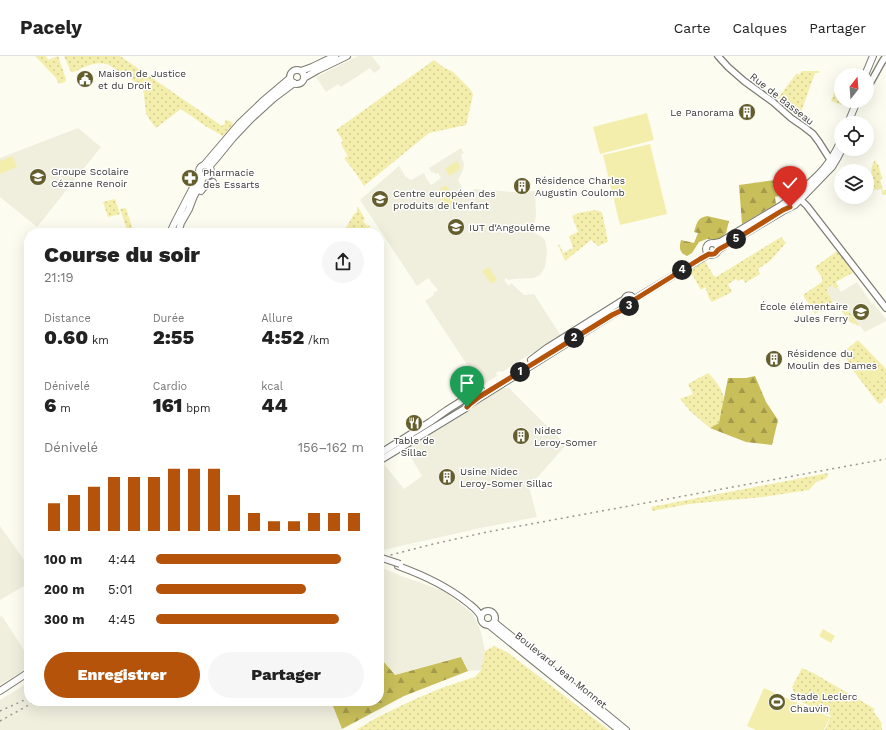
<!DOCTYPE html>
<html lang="fr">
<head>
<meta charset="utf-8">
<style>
	body { margin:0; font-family:"Work Sans",sans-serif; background:#f6f6f6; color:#222; height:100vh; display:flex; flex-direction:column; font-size:15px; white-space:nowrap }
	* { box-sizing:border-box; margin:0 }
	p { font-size:13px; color:#767676 }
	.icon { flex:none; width:22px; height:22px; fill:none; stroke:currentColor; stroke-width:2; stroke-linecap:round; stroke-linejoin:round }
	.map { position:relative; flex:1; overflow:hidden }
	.sheet { position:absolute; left:24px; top:172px; width:360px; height:478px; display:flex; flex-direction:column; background:#fff; border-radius:16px; box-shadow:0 4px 16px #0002 }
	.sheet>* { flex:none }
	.needle { width:26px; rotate:17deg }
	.tools { position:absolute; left:834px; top:12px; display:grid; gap:8px }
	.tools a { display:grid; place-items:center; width:40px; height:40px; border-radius:50%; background:#fff; box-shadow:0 4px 16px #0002; font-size:20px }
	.pin { position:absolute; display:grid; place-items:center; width:34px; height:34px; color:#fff; margin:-41px -17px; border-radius:50% 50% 50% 0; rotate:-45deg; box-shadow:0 0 4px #0007 }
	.pin .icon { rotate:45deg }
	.km { position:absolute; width:20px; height:20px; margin:-10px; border-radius:50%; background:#222; color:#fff; font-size:11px; line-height:20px; text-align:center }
	.round { display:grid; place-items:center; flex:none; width:42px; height:42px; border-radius:21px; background:#f6f6f6 }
	.overview { display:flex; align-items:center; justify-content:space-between; height:68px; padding:0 20px }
	h1 { font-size:22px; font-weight:800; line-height:30px }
	.stats { display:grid; grid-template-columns:repeat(3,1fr); gap:6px; height:68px; padding:4px 20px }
	.stats div { display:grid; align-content:center }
	.stats b { font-size:20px; font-weight:800 }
	.stats small { font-size:11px; font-weight:400 }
	.stats p { font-size:11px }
	.chart { height:112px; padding:8px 20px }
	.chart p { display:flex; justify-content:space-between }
	.chart svg { width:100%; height:72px; margin-top:4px; stroke:#b45309; stroke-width:6 }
	.cta { display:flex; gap:8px; margin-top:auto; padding:8px 20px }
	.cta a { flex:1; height:46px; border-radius:24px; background:#b45309; color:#fff; font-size:16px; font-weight:800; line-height:46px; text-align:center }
	.cta a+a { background:#f6f6f6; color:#222 }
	ul { padding:0 20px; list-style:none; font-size:13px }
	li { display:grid; grid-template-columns:64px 48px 1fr; align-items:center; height:30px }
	li i { height:10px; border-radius:5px; background:#b45309 }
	header { display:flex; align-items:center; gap:24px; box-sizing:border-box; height:56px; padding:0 20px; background:#fff; border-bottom:1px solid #e0e0e0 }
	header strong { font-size:19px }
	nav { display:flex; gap:22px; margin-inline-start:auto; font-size:14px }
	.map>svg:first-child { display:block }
</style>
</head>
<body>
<header>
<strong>Pacely</strong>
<nav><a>Carte</a><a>Calques</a><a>Partager</a></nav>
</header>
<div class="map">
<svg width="886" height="674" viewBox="0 0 886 674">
	<defs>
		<pattern id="green-dots" width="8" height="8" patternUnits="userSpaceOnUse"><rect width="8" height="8" fill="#f4eeac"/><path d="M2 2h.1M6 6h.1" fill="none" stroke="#d2cd94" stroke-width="1.8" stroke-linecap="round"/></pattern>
		<pattern id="forest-firs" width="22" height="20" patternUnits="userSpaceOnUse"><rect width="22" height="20" fill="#c8be5a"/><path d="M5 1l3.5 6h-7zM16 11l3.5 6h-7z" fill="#a39b4b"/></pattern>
	</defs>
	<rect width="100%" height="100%" fill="#fcfcf1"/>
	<path fill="#f0efde" d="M358,0H372L381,12L374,17L370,12L341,31L338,28L326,36L316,21Z
		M78,72L101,91L37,171L0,141V102Z
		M461,92L464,97L461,99L464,108L463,114L458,124L466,139L474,133L512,136L535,135L536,159L533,176L542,181L545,184L547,196L545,211L540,219L533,222L514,223L508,224L506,222L504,224L509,230L511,227L524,239L534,238L561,280L557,282L556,281L554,282V284L533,298L532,297L502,316L499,315L496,317L497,320L481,330L425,245L434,239L433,237L438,234L428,222L417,230L360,144L399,110L406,121L411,124L424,117L426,122L431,129L441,122L438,117L435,118L434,116L432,117L429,112Z
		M857,226L872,248L874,247L876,251L886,263V265L865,276L859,269L858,270L854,267L853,268L848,264L835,245L833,246L827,235V232L832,229L835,233L838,231L841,236Z
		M501,332H509L566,389L529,431L537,461L476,473L379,495V409L383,407L404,433L422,420L406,393Z
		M0,470L29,511V527L0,544Z
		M380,511L404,521L444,535L473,558L481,576L485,595L481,614L468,615L461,601L394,619L385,606L379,607V512Z
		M2,560L29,602V611L0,629V561Z
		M29,626V645H331L342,673L341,674H0V644Z"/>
	<path fill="url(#green-dots)" d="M35,0H46L48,4L58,0L66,23L65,26L59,28L56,22Z
		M64,0H120L222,70L226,66L224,65L226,64L230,65L233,67L232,70L223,80L207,71L181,53L156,72L149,63L146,57L143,31L109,9C96,4 85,11 74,16H71Z
		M434,4L443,11L453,16L471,34L473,39L466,69L429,77L364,130L357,119L344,102L348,100L343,92L341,87L343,85L336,74Z
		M802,15H819V17H815L800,59L790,54L778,42L797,17L799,19Z
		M837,30L841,32V45H844L842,49L831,45Z
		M876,103L875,105L879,110L878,111H879L882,123L880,124L883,135L886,134V139H883L881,133L873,134C871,125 869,110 876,103Z
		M115,143L120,158L108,161L103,146Z
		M357,151H358L365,163L363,165L367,170L369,169L370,171L364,175L363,173L362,174V175L359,177H343L354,158L357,156Z
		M126,152L134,177H128L120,153Z
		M596,154L602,156L608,186L598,190L591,184L565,205L558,189L559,188L563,197L573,192L569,180L578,176L572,160L578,157Z
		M781,181L786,187L770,205L758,213L760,218L745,227L743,223L738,225L736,223L728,228L732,236L712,246C707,241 708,236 705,231L701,234L690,215L705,205L713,219L716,221Z
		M837,195L854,216L836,226L838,231L835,233L832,229L827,232V235L833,246L815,258L803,239L822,226V222L815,211Z
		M842,247L859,269L858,270L854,267L853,268L846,261L838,250Z
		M858,284L886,313V341L880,348L878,347L855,317L843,297L846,294Z
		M708,317C715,324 724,334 724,345C723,352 721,360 719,367L710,372L691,356L680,343L693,338L688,328Z
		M828,417V420L825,423L816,426L809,434L763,441L689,448L652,455L651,451Z
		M494,590L507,596L609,674H356L376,662L413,644L444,631L475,621L481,614L485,595Z
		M802,612L815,618L875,653L873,655L881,666L882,674H825L831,660L797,644L792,631Z"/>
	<path fill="url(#forest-firs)" d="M782,123L781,134L778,135L779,140L775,141L776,148L742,168L739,129Z
		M707,160L729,165L726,177L719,183H707L699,186L692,197L687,200C679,197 679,191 681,184L694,187L698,177L694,176C697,167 697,162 707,160Z
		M755,320L766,346L778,364L772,389L746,386L710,372L719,367L728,322H746Z
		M461,601L468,615L404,640L342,673L331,645H379V607L384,606L395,619Z"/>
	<path fill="#f4eeac" d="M647,57L654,84L600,98L593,71Z
		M650,88L667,158L620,169L603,99Z
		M13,100L17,111L0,118V105Z
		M457,105L461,112L450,120L445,113Z
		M446,129L457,145L448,150H444L435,136Z
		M489,211L497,224L491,228L482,215Z
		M864,301L882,318L872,328L855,310Z
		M823,573L835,580L831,587L819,580Z
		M764,632L830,661L824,674H756L747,670Z"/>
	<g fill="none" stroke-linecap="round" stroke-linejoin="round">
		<g stroke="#7c7b72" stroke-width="8">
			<path id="tertiary" d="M718,0L728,11L744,25L773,46L791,62L804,71L813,78L819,86L831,105
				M867,33L882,6L886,0
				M801,144L807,150L886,252"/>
		</g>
		<g stroke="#7c7b72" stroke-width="8">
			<path id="secondary" d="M290 21a7 7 0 1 1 14 0a7 7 0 1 1-14 0Z
				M301,15L312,11L335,0
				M865,19L873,0
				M304,22L318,14L347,0
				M848,67L857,45
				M204,109L239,68L264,44L290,22
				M199 115a6 6 0 1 1 12 0a6 6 0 1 1-12 0Z
				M209,111L215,104L233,82L251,63L274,42L294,27
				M201,135C204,130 207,128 213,126
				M798,137C818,120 831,108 841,84
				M803,141L832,111L838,101L842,93
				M170,177L174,168L200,118
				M178,177L181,167L189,153L194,140L201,127L203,121
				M706 193a6 6 0 1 1 12 0a6 6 0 1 1-12 0Z
				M715,187L720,186L782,149L795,139
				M718,194L783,155L795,149L800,144
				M624.5 244a4.5 4.5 0 1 1 9 0a4.5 4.5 0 1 1-9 0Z
				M633,244L709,198
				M531,304L547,292L625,243
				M467,344L482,335
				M470,348L612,259L631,249
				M379,398L430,366L447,354L463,344
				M379,405L466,352
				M398,510C423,519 447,530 468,547C473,551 478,554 481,561
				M481 562a7 7 0 1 1 14 0a7 7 0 1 1-14 0Z
				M494,566L626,674
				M490,570L619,674
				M0,635L29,616"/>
		</g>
		<use href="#tertiary" stroke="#fff" stroke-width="5.5"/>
		<use href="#secondary" stroke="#fff" stroke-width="6"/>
		<path stroke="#999891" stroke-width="1.5" stroke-dasharray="2 4" stroke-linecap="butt" d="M379,502L429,489L487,476L886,403
			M0,655L29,642
			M0,665L36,645"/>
		<g stroke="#7c7b72" stroke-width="8" stroke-linecap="butt">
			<path id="secondary-bridge" d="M379,501L400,508"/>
		</g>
		<use href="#secondary-bridge" stroke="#fff" stroke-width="6"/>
	</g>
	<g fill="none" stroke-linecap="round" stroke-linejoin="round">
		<g stroke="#fff" stroke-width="8">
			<path id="route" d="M467,351L470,348L479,341L612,259C619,255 631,252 634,244L700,203L709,198C714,199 715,198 718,194C720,192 723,191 725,190L783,154L790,151"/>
		</g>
		<use href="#route" stroke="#b45309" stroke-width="5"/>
	</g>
	<defs>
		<g id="civic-disc" transform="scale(0.9)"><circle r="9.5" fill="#635e2b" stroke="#fff"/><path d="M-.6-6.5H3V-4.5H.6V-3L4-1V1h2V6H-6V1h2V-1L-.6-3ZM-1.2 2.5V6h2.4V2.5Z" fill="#fff"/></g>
		<g id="building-disc" transform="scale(0.9)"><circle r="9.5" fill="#635e2b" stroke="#fff"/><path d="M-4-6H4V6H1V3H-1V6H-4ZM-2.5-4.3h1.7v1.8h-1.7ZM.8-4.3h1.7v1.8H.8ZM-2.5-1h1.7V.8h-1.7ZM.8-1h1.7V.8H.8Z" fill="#fff"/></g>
		<g id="school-disc" transform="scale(0.9)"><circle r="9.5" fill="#635e2b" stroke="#fff"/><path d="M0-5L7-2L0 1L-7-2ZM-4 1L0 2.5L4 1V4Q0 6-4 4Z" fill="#fff"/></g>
		<g id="pharmacy-disc" transform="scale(0.9)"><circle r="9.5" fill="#635e2b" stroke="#fff"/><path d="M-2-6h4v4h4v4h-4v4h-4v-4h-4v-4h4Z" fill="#fff"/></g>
		<g id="university-disc" transform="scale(0.9)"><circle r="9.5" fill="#635e2b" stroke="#fff"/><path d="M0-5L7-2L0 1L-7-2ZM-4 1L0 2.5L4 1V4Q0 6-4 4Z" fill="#fff"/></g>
		<g id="restaurant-disc" transform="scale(0.9)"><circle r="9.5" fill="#635e2b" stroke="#fff"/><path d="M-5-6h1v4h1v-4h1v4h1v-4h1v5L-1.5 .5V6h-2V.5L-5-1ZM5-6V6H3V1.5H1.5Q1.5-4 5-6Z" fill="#fff"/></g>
		<g id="stadium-disc" transform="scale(0.9)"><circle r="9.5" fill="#635e2b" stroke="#fff"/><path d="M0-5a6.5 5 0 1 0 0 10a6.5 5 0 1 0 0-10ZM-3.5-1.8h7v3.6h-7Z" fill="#fff"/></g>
	</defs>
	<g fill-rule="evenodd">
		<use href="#civic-disc" x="85" y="23"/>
		<use href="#building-disc" x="747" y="56"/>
		<use href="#school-disc" x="38" y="121"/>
		<use href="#pharmacy-disc" x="190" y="122"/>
		<use href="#building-disc" x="522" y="130"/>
		<use href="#university-disc" x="380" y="143"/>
		<use href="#university-disc" x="456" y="171"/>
		<use href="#school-disc" x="861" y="256"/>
		<use href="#building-disc" x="774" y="303"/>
		<use href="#restaurant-disc" x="414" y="367"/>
		<use href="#building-disc" x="521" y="380"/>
		<use href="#building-disc" x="447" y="421"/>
		<use href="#stadium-disc" x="777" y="646"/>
	</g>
	<g text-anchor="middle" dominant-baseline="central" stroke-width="3" stroke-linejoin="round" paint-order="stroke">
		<g font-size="10" fill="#383733" stroke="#fff" text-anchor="start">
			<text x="98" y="17">Maison de Justice<tspan x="98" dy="12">et du Droit</tspan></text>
			<text x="734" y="56" text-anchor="end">Le Panorama</text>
			<text x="51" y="115">Groupe Scolaire<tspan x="51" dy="12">Cézanne Renoir</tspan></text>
			<text x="203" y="116">Pharmacie<tspan x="203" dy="12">des Essarts</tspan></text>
			<text x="535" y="124">Résidence Charles<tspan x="535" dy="12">Augustin Coulomb</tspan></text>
			<text x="393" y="137">Centre européen des<tspan x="393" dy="12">produits de l'enfant</tspan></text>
			<text x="469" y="171">IUT d'Angoulême</text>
			<text x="848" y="250" text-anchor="end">École élémentaire<tspan x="848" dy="12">Jules Ferry</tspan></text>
			<text x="787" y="297">Résidence du<tspan x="787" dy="12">Moulin des Dames</tspan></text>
			<text x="534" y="374">Nidec<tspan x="534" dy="12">Leroy-Somer</tspan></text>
			<text x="414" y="384" text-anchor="middle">Table de<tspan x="414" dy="12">Sillac</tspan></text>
			<text x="460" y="415">Usine Nidec<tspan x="460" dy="12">Leroy-Somer Sillac</tspan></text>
			<text x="790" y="640">Stade Leclerc<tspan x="790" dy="12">Chauvin</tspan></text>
		</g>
		<g font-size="10" fill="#383733" stroke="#fff">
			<text transform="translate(782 43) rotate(38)">Rue de Basseau</text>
			<text transform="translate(561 614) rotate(39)">Boulevard Jean Monnet</text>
		</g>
	</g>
</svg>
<div class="tools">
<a><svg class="needle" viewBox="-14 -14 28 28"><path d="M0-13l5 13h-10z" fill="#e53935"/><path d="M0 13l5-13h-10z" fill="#767676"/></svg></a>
<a><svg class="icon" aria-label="locate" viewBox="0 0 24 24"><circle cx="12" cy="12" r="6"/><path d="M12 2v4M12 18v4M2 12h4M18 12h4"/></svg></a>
<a><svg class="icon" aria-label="layers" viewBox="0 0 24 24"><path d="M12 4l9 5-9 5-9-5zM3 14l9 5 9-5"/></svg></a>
</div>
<div class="pin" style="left:467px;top:351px;background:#1e9e55"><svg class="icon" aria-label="arrive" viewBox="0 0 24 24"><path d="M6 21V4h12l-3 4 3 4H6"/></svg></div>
<div class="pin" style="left:790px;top:151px;background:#d93025"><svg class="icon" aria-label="check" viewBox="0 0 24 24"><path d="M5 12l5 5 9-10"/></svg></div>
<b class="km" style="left:520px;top:316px">1</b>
<b class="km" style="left:574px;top:282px">2</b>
<b class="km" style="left:629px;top:250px">3</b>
<b class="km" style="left:682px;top:214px">4</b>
<b class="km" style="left:736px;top:183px">5</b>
<section class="sheet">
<div class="overview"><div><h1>Course du soir</h1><p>21:19</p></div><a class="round"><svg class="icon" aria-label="share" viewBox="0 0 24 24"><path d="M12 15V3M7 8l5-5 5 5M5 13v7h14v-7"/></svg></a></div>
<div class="stats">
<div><p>Distance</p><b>0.60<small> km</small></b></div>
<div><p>Durée</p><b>2:55</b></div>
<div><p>Allure</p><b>4:52<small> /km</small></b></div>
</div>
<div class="stats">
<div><p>Dénivelé</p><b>6<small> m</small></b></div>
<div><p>Cardio</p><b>161<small> bpm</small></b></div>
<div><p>kcal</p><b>44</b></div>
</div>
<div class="chart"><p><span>Dénivelé</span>156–162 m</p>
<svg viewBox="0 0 160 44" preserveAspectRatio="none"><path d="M5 44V27M15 44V22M25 44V17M35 44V11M45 44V11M55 44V11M65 44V6M75 44V6M85 44V6M95 44V22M105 44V33M115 44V38M125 44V38M135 44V33M145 44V33M155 44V33"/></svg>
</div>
<ul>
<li><b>100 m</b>4:44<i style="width:89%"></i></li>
<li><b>200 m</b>5:01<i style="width:72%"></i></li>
<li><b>300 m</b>4:45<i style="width:88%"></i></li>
</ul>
<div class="cta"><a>Enregistrer</a><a>Partager</a></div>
</section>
</div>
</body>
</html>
